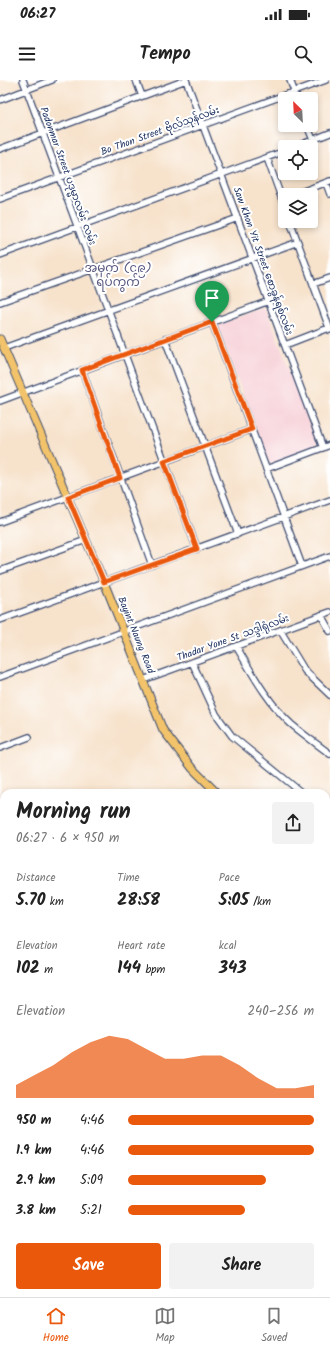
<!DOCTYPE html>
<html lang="en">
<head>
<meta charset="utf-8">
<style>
	body { margin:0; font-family:Kalam,"Noto Sans Myanmar",sans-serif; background:#f2f2f2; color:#222; height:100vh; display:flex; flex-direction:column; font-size:15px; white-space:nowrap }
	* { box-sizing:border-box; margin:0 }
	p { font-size:13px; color:#767676 }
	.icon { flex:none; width:22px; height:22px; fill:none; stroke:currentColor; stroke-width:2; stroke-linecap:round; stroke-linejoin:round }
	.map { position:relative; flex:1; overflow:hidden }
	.panel { position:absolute; left:0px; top:709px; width:330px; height:508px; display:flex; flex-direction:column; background:#fff; border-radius:12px 12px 0 0; box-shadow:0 2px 6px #0003 }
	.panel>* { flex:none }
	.needle { width:26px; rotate:336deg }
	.controls { position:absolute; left:278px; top:12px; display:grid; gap:8px }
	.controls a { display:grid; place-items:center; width:40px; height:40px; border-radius:4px; background:#fff; box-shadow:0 2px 6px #0003; font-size:20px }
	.pin { position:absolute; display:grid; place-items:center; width:34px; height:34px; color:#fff; margin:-41px -17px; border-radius:50% 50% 50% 0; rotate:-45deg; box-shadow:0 0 4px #0007 }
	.pin .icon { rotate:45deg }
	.round { display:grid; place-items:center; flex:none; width:42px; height:42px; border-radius:4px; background:#f2f2f2 }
	.headline { display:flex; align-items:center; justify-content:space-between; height:68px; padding:0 16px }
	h1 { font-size:22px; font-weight:700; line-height:30px }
	.stats { display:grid; grid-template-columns:repeat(3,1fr); gap:6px; height:68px; padding:4px 16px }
	.stats div { display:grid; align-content:center }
	.stats b { font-size:17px; font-weight:700 }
	.stats small { font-size:11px; font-weight:400 }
	.stats p { font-size:11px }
	.chart { height:112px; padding:8px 16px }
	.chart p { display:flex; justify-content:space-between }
	.chart svg { width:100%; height:72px; margin-top:4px; fill:#ea580c; opacity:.7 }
	.action { display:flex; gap:8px; margin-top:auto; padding:8px 16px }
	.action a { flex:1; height:46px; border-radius:4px; background:#ea580c; color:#fff; font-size:16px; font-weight:700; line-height:46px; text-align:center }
	.action a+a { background:#f2f2f2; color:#222 }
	ul { padding:0 16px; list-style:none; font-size:13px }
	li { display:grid; grid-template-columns:64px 48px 1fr; align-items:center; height:30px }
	li i { height:10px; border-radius:5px; background:#ea580c }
	.status { display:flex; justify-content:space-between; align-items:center; height:28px; padding:0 20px; background:#fff; direction:ltr }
	.status svg { height:11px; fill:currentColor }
	header { display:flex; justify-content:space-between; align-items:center; height:52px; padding:0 16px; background:#fff; font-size:18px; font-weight:700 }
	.dock { display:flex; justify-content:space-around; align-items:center; height:56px; border-top:1px solid #e0e0e0; background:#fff; font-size:11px; color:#767676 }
	.dock a { display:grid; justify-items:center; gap:2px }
	.dock .selected { color:#ea580c }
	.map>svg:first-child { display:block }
</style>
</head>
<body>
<div class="status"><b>06:27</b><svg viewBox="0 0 49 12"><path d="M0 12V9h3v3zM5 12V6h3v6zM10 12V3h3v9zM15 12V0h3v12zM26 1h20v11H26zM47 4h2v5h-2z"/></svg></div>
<header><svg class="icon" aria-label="menu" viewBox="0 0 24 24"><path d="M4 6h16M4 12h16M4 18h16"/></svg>Tempo<svg class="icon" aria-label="search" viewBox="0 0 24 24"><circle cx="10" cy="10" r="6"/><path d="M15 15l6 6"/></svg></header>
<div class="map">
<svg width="330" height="1217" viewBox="0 0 330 1217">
	<rect width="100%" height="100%" fill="#fff"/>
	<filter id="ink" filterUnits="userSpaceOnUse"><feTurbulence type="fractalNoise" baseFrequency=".025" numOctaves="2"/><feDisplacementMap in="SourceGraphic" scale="8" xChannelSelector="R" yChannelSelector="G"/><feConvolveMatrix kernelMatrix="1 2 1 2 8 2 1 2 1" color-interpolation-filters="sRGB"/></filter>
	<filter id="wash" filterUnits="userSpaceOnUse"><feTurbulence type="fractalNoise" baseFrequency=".012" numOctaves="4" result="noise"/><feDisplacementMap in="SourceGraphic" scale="16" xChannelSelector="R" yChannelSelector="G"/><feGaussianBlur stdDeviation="0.9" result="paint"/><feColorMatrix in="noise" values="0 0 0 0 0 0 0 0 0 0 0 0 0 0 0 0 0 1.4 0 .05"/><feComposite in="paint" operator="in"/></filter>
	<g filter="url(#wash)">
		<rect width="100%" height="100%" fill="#f7e2cb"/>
		<path fill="#f6cfd6" d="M266,228L319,367L269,384L217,245Z"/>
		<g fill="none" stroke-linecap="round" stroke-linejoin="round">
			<path stroke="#74c0ee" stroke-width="10" d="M326,874L330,876
				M0,960H4"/>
		</g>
	</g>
	<g filter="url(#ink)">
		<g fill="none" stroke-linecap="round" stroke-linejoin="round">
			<g stroke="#3c4a6e" stroke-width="8">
				<path id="minor" d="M23,0L197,469
					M136,0L142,16
					M186,0L323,368
					M290,0L297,19
					M0,20L52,0
					M307,45L313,60
					M295,67L330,53
					M0,69L186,0
					M267,78L285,128
					M326,103L330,114
					M293,115L330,101
					M0,119L326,0
					M290,141L330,250
					M0,175L285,71
					M313,204L330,198
					M0,222L238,138
					M212,242L302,486
					M165,259L238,454
					M285,265L329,248
					M4,268L298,162
					M82,290L152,485
					M0,321L269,221
					M266,389L330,365
					M0,442L252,349
					M0,491L86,460
					M321,535L330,551
					M0,540L330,420
					M280,550L305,591L330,615
					M236,566C252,593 268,623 291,644C304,655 317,664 330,674
					M192,582L216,634L232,656L302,713
					M0,597L330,476
					M143,600L330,532
					M0,668L29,657
					M326,732L330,736
					M326,750L330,745
					M0,827L4,826
					M326,888L330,891
					M0,892L4,891
					M326,967L330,970
					M326,986L330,981
					M0,1082L4,1085
					M326,1085L330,1080
					M326,1099L330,1102
					M0,1159L4,1162
					M326,1175L330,1178
					M0,1197L4,1192
					M272,1213L277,1217
					M65,1217L68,1213
					M144,1217L147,1213
					M222,1217L225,1213"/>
			</g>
			<g stroke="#3c4a6e" stroke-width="9">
				<path id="major" d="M0,259L104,502L163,650L192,688L217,713
					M326,797L330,800"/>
			</g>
			<use href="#minor" stroke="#fff" stroke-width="5.5"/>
			<use href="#major" stroke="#f2c36a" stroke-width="7"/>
		</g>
	</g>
	<g fill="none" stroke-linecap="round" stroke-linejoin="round" filter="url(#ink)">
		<g stroke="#fff" stroke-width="8">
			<path id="route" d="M212,242L252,349L164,381L197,469L104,502L68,417L120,398L82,290Z"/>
		</g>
		<use href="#route" stroke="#ea580c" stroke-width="5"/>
	</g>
	<g text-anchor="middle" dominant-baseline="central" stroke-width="4" stroke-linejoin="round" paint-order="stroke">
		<g font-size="10" fill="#1b2f5e" stroke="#fff">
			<text transform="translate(160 51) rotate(-20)">Bo Thon Street ဗိုလ်သုန်လမ်း</text>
			<text transform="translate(68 96) rotate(70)">Padonmar Street ပဒုမ္မာလမ်း လမ်း</text>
			<text transform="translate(263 181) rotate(70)">Saw Khon Yit Street စောခွန်ရစ်လမ်း</text>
			<text transform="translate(136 555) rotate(68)">Bayint Naung Road</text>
			<text transform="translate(233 558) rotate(-20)">Thadar Yone St သဒ္ဒါရုံလမ်း</text>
		</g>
		<g font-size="12" fill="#595881" stroke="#fff">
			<text x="118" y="188">အမှတ် (၄၉)<tspan x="118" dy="14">ရပ်ကွက်</tspan></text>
		</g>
	</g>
</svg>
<div class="controls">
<a><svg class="needle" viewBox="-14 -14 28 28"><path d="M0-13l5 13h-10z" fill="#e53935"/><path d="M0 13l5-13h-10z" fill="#767676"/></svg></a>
<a><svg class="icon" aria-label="locate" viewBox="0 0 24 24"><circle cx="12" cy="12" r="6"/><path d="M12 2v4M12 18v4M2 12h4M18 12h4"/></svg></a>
<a><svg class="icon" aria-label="layers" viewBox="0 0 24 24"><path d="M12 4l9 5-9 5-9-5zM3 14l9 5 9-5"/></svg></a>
</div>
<div class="pin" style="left:212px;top:242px;background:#1e9e55"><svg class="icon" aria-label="arrive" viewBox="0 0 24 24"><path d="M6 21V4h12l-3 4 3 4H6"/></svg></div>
<section class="panel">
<div class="headline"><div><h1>Morning run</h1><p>06:27 · 6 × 950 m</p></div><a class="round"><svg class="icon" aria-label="share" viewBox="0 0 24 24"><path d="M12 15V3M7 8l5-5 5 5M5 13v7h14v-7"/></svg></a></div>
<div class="stats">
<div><p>Distance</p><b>5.70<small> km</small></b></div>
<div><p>Time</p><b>28:58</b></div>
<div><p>Pace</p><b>5:05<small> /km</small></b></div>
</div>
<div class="stats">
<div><p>Elevation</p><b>102<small> m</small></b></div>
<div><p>Heart rate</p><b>144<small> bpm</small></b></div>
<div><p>kcal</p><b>343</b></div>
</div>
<div class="chart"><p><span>Elevation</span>240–256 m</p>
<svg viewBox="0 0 160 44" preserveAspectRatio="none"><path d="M0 44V36L10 30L20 24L30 16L40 10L50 6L60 8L70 14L80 20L90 20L100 18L110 18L120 24L130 32L140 38L150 38L160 36V44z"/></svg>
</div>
<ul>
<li><b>950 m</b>4:46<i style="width:100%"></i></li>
<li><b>1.9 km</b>4:46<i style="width:100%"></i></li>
<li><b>2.9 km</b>5:09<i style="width:74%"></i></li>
<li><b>3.8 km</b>5:21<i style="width:63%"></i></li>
</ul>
<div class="action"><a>Save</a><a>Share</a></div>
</section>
</div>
<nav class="dock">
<a class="selected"><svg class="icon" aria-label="home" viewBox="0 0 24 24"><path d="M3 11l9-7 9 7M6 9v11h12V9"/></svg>Home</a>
<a><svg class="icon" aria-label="map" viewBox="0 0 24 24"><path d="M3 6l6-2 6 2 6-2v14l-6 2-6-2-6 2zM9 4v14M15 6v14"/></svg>Map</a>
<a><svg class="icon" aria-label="saved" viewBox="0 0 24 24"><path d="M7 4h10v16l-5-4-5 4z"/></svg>Saved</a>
</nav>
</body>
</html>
